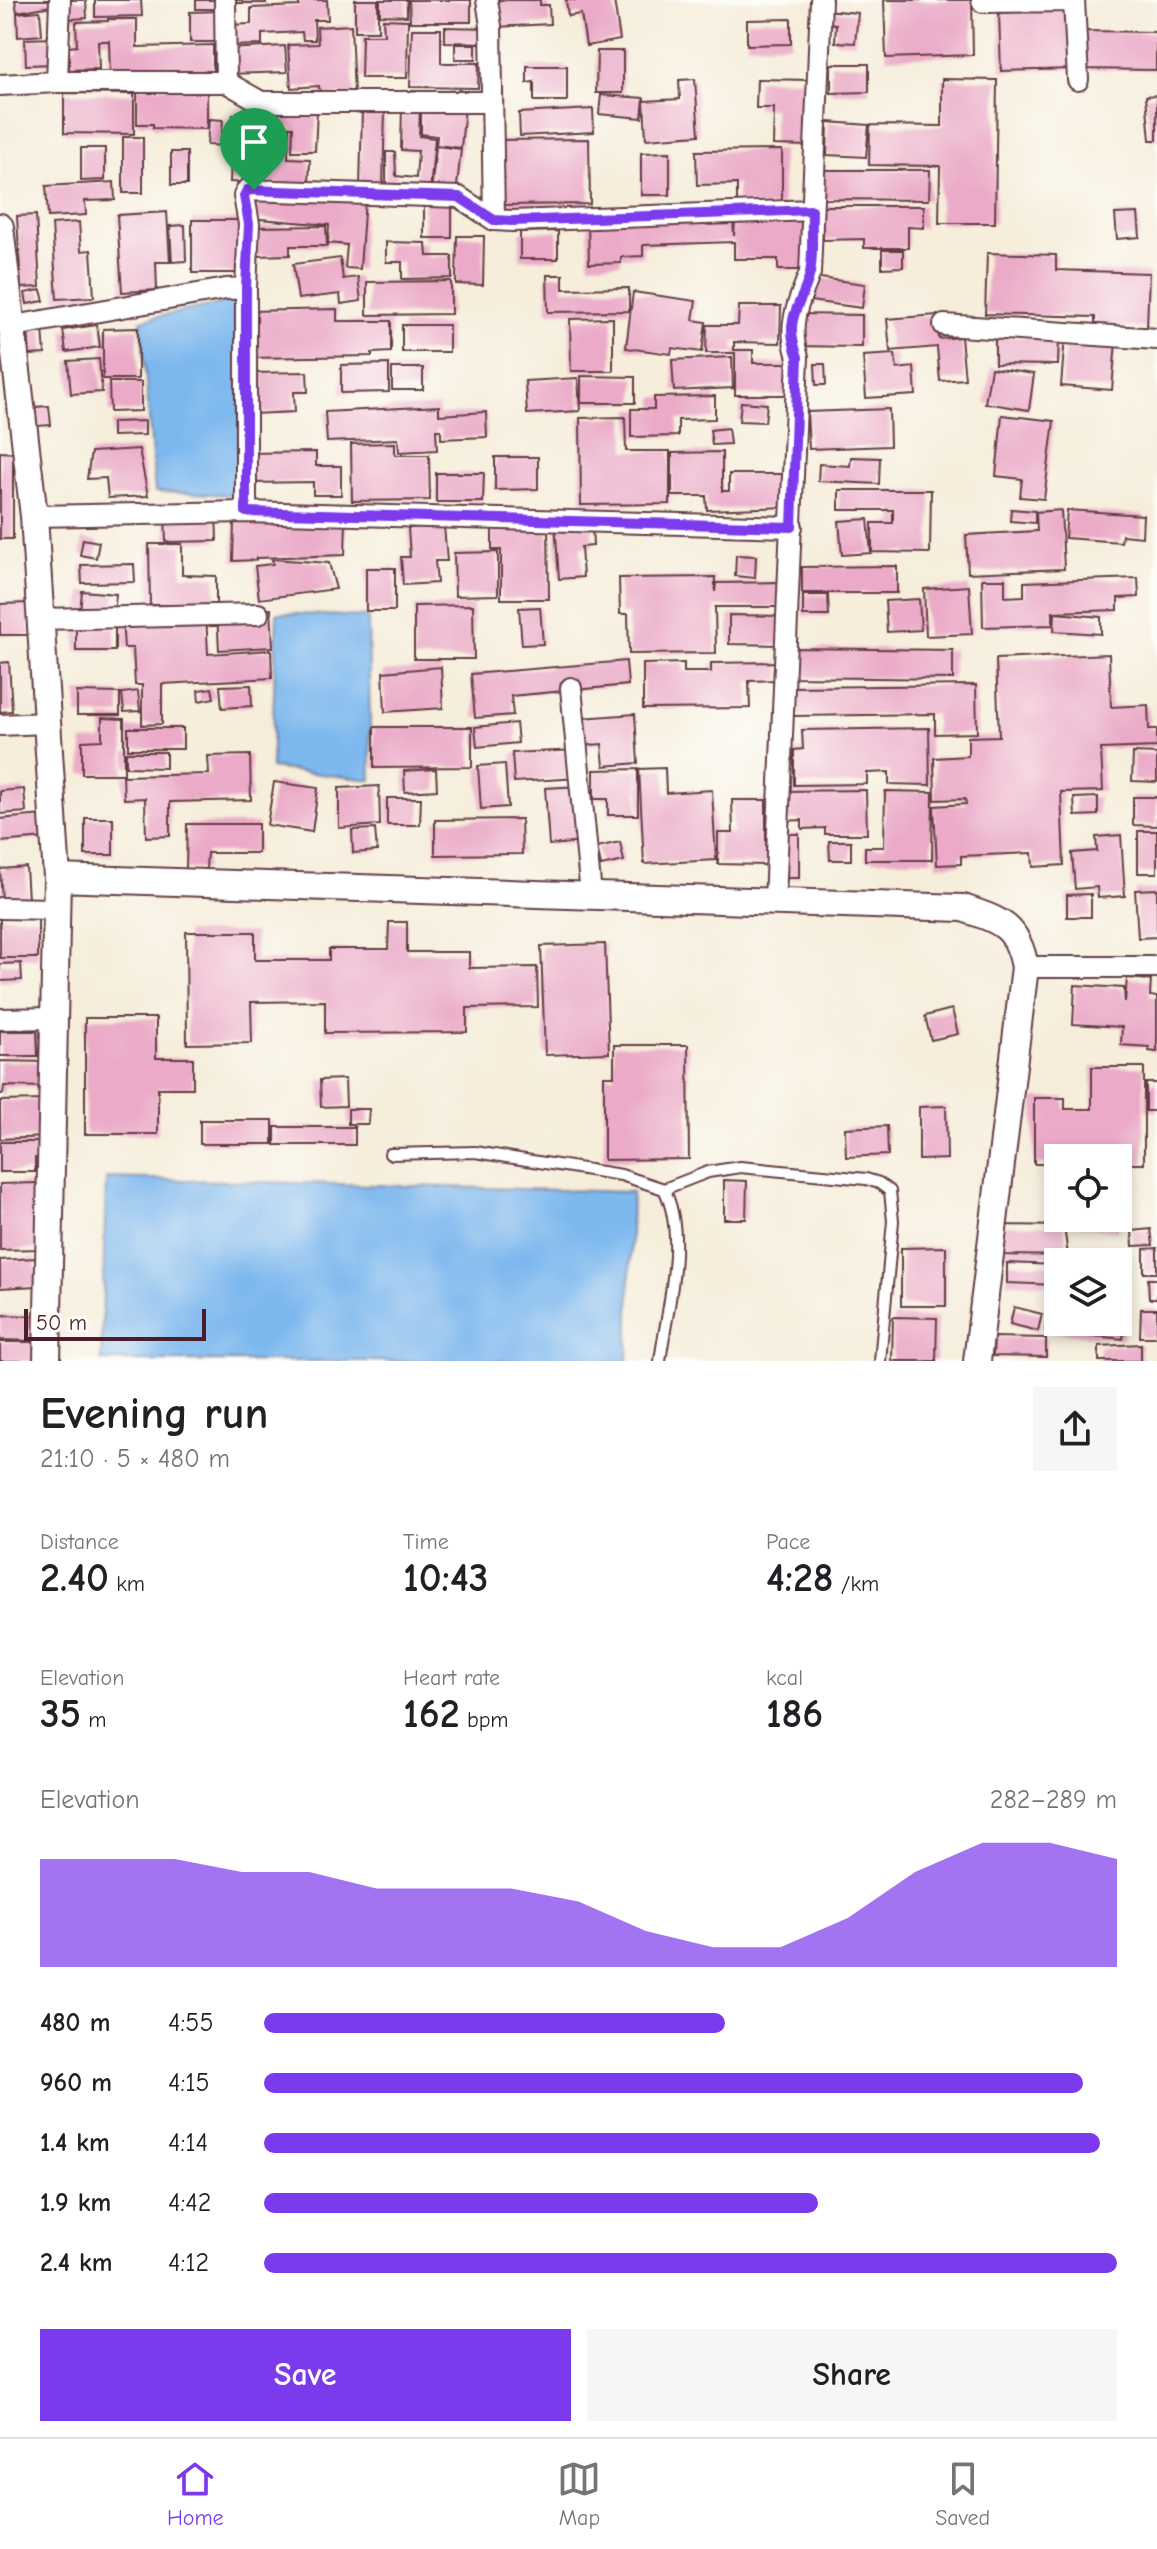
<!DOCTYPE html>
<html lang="en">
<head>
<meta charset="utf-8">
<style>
	body { margin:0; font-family:"Comic Neue",sans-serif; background:#f6f6f6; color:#202124; height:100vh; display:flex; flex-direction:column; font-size:30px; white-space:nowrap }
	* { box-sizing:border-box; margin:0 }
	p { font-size:26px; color:#757577 }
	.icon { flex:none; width:44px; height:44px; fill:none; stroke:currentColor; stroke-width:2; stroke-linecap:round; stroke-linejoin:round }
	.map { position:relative; height:1361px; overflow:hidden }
	.drawer { display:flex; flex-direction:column; background:#fff; flex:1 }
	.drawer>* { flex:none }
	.controls { position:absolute; left:1044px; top:1144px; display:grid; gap:16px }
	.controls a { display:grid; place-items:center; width:88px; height:88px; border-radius:0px; background:#fff; box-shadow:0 4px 12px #0003; font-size:40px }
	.scale { position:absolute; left:24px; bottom:20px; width:182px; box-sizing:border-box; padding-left:8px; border:4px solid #4a1f2b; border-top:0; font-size:22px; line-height:28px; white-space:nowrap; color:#4a1f2b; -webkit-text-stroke:6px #fdfcf7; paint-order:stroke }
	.pin { position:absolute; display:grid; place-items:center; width:68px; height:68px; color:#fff; margin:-82px -34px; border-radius:50% 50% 50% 0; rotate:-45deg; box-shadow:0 0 8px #0007 }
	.pin .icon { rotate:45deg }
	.round { display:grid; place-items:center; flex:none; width:84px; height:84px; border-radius:0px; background:#f6f6f6 }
	.headline { display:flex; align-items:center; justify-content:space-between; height:136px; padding:0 40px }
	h1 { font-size:44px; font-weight:800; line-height:60px }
	.metrics { display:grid; grid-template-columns:repeat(3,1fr); gap:12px; height:136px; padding:8px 40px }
	.metrics div { display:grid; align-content:center }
	.metrics b { font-size:40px; font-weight:800 }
	.metrics small { font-size:22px; font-weight:400 }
	.metrics p { font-size:22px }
	.chart { height:224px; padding:16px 40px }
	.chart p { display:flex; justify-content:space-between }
	.chart svg { width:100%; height:144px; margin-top:8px; fill:#7c3aed; opacity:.7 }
	.action { display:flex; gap:16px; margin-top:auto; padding:16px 40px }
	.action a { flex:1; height:92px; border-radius:0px; background:#7c3aed; color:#fff; font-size:32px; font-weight:800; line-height:92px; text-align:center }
	.action a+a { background:#f6f6f6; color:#202124 }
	ul { padding:0 40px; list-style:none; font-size:26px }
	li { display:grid; grid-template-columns:128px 96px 1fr; align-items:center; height:60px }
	li i { height:20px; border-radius:10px; background:#7c3aed }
	.dock { display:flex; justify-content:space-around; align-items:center; height:112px; border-top:2px solid #e0e0e0; background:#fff; font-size:22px; color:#757577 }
	.dock a { display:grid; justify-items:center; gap:4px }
	.dock .selected { color:#7c3aed }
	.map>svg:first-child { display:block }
</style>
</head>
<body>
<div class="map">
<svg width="1157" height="1361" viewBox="0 0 1157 1361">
	<rect width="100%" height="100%" fill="#fdfcf7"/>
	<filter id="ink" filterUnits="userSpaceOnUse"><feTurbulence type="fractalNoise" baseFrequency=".0125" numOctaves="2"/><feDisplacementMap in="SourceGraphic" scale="16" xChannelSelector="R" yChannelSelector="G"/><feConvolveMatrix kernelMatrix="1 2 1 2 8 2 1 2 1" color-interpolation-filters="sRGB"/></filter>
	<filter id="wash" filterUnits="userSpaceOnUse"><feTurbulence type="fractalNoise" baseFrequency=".006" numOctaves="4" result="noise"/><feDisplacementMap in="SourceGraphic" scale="32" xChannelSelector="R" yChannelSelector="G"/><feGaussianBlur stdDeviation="1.8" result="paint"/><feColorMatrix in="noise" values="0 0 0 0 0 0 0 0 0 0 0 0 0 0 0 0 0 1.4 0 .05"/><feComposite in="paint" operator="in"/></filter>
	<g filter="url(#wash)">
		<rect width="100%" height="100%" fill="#f6edda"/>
		<path fill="#7cb7ee" stroke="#636b8c" stroke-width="2" d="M239,300L241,495L155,492L141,320Z
			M277,613L368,617L371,780L271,768Z
			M106,1178L632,1192L628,1361H101Z"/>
		<g id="blocks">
			<path fill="#ebabc8" d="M15,0H57V5L17,12Z
				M70,0H86L87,18L70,19Z
				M95,0H141L142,16L95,17Z
				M196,0H222V9H196Z
				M236,0H266V3H236Z
				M299,0H327L328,20H314L315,40H303L302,32L262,34V45L230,46L229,25L251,24V8L299,6Z
				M355,0H378V31H355Z
				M380,0H407V16L380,15Z
				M409,0H471V22H410Z
				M494,0H540V5H549L550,24L496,27Z
				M566,0H614L620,40L586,46L581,14L568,16Z
				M884,0H972L973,55L886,58Z
				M824,10L858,13L855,43L835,42L836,24L822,23Z
				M1071,10L1073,69L1001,71L999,13Z
				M40,11L42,35L18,37L17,13Z
				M223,11V42H190V12Z
				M108,19H137V47L213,45V72L110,74L109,41H98L99,69L69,70V47L77,46L76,22L108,21Z
				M383,19L408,20L407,78H361L362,35H384Z
				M791,19V44L747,45V20Z
				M351,25L354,95L320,96L319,86L291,88L288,45L318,44L317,27Z
				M445,27L487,28V43L445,42Z
				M412,29H441V63H479L478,88L410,87Z
				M1078,31L1156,32V70L1078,69Z
				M55,38V64L26,65L25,39Z
				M455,44H476V59H455Z
				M285,46L287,72L228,74V49Z
				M597,51H623V93H596Z
				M831,64H869V92L831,93Z
				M527,66H567V101H534V82L527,83Z
				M695,79L699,135L646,139L644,101L680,99L679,80Z
				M757,79L811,80L810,146L773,145L774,108H756Z
				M942,79L997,80L995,223H939L940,166L869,165L870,125L942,126Z
				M137,87H207V129L153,128V124H137Z
				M64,93L134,94V134L64,133Z
				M601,95L644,98L642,118L599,114Z
				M1157,95V140H1150L1146,96Z
				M402,106H420L419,136L435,138L430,191L386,188V152H395L396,176L416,178L418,151L401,150Z
				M421,106L465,107L461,148L436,145L437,136L421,134Z
				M264,109L317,110L315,151H292L293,127L263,126Z
				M593,109L594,132L520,136L519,113Z
				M362,110H385L383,187H360Z
				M233,115L261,117L260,129H289L288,158L310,159L309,185L230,182Z
				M209,119L223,120L222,132L231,133L230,146L207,145Z
				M828,122L869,125L866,157L827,155Z
				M123,137H143V193H123Z
				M589,139L590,204L495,205V140Z
				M436,146L461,149L456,195L431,191Z
				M81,148H105V180L81,181Z
				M782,150V207H737V184L697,185L696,151Z
				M171,152H187V185H171Z
				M670,152V195H641V153Z
				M823,170H930L929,200L823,199Z
				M114,182L115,200L85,201L86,215L48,217L46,186Z
				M252,193L365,198L360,269L345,268L347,245L328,243L329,225L249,218Z
				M424,199H452V238H424Z
				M823,206H924V228L908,227V248H864V239L823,240Z
				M167,212L170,262H156L157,290L122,292L117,215Z
				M1138,213L1140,237L1117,239L1115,214Z
				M36,215L40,287L21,288L17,216Z
				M733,216L734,236L735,220H807V270H778V259H734V242L643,245V256L621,257V263L589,264L588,220Z
				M192,220H246L245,273H192Z
				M79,222L81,251L91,250L94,297L57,299L52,224Z
				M185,225L186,261L172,262L170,226Z
				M326,226L327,246H290V255L256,256V227Z
				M558,231V259H520V232Z
				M457,236H484L483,285L456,284Z
				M386,242L426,243L427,256H452V278L402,279V262H386Z
				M882,250H903V267L882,268Z
				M987,253L1056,255V270L1149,273L1147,328L1095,326V317L985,314Z
				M340,258L343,279L358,277L361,301L341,304L340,294L298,299L293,264Z
				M547,275H563V289L629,288V311L548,312Z
				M813,277L865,284L862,308L810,301Z
				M451,281V314L367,315V282Z
				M41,290L44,301L27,304L25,293Z
				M633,292L696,301L693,320L706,322L702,352L672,348L671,354L626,348Z
				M739,306H781L780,343L734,342V350H753V363H794L795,395H735V353H706L707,325H738Z
				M337,309V321H391V352L372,353V356L249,358V311Z
				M797,314L862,315V347L797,346Z
				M937,315L939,339L961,337L965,379L940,381L937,347L890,351L887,319Z
				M613,318V371H571L570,319Z
				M97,325L100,347L66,352L63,330Z
				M402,325H449V352H402Z
				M138,328V379H103V329Z
				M43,329L45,354L30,355L28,330Z
				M995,337H1059L1058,365L995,364Z
				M1065,337L1116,341L1112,390L1061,386Z
				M895,354L897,369L914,367L916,395L866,398L863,356Z
				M732,357L733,388L674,391L672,360Z
				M99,359L102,392L71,394L68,361Z
				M389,364V392L341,393V365Z
				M815,364H825L826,385H816Z
				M392,368H423V390H392Z
				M991,368L1034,374L1029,410L985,403Z
				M307,372L308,392H294L295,412L253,414L252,373Z
				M581,376L635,377V403H581Z
				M578,378L580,411L527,414L525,381Z
				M109,382H141V411L110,412Z
				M715,396V419L678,420V436L631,437V409H654V397Z
				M741,402L767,404L765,422L739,421Z
				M49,406L51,425L37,426L35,407Z
				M439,406V415L486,412L487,437L441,439V430H436L437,450L399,452L398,439L327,442L325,412Z
				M889,409L890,446L809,449L807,412Z
				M1002,415L1054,421L1044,499L1020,497L1022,479L996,476Z
				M625,417L626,451H670V504L581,505L580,418Z
				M145,421V435L112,436V422Z
				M728,428L730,444L712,445L710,430Z
				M395,443V455H429L430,500L352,501L351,444Z
				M139,449L148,496L108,498L106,478L87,479L91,452Z
				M0,452L13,453V539H0Z
				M316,452V466H341V495H313V482L247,483V453Z
				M722,452V491H729V474H787V507L707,510L706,496H672V453Z
				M495,457H538V489L495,490Z
				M851,457L880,458L879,484L818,481L819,464L850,466Z
				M436,473H484L483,502H436Z
				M839,490H931L930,553L872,552V523H893V510H839Z
				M1011,509L1035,511V523L1010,521Z
				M1061,510L1064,569L968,573L966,535L1037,531L1036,512Z
				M1067,510L1143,515L1142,537L1122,535L1121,542L1065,538Z
				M216,512L217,541L166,542L165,513Z
				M868,519L871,553L842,555L839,521Z
				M346,521L345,555L256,558V560L233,561L234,522Z
				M492,521H548L549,599H501V550H492Z
				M592,521L593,546L581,547L583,577L559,579L555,523Z
				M444,526L447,561H435L437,583L403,585L401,557H410L408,528Z
				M83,539L99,542L96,558L80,555Z
				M149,544H182V575L216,576V605H150Z
				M498,552V595L455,596L454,553Z
				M736,555L756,556L755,578L735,576Z
				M272,559L329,563L336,589L259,599L255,566L273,564Z
				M134,564L135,582L82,583L81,565Z
				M897,566V593H802V567Z
				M366,568H395V611H366Z
				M715,577V592L716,583L784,582V607H715L716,653L629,654L628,614H620L619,578Z
				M1138,578L1139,597L1118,598V610L1053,612V625L983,627L982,579H1005V597L1024,596V582Z
				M969,586L972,634L926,636L924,589Z
				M82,591L116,594L114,615L80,612Z
				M803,595H828L829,616H803Z
				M919,599L921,630L887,632L885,601Z
				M29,603L30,635H0V604Z
				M473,605L474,659H414V606Z
				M540,607L543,644L522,645L519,608Z
				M271,609L273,647L219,650L217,612Z
				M206,613L208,654L271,650L272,678L162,684V724L142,725V685H135L133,648H124L122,618Z
				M1055,613L1101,617V634L1054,631Z
				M729,615L782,616L781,645L729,644Z
				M76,627H115V651H76Z
				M792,648L953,650V679L791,677Z
				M1109,654L1111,707L1148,705L1149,729H1157V747L1101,749L1103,791L1061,792L1064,865L1033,867L1032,853L961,856V864L937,865L934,806L966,804L965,799L935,800L934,758L968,756V737L999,736L996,659Z
				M626,661L628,685L511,696L513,715L475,718L471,674Z
				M9,662L12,711L0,712V663Z
				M780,662V680L749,681L750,708L643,709V664L684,663V672H711V663Z
				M441,667L443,708L385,712L383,672Z
				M251,685L252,706L222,708L220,686Z
				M976,685L977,733L935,734V714L793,716L792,687Z
				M212,688L214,698L199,701L198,690Z
				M138,691L140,711L124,712L122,693Z
				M77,692L120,693V715H77Z
				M635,714L638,763L604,766L602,744L571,747L568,719Z
				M102,718L124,719V774H82V741L102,740Z
				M516,723L518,743L477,747L475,727Z
				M374,727H472V767L374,768Z
				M128,728H183V749H128Z
				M929,728L930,785L889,784V772L867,773V784L794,785V750L803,749L802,730Z
				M579,750L580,778L514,782L512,753Z
				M126,752H166V768L126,767Z
				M1133,753L1157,754V782L1132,781Z
				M250,755L251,800L170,802V836L146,837L145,798L124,799L123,776L209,774L208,756Z
				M505,764L508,807L481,809L478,766Z
				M665,768L666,793L712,790L716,860L644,864L639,769Z
				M436,769L437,790L405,792L404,771Z
				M638,769V815H608V799H594V770Z
				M274,782L318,788L312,832L267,825Z
				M379,786L380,825L339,828V788Z
				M581,786L585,842L549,845L545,788Z
				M24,789L26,812L0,814V791Z
				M866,790L867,834H825V828L802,829V820L783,821V791Z
				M885,791L933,792L932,860H865V847H884Z
				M1098,797V815L1075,816L1074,798Z
				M1133,797H1157V826L1133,825Z
				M387,798H421L420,825H387Z
				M732,800H766V865L718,864V833H733Z
				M43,815L45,838L0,842V819Z
				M85,818H113V855H85Z
				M521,819L522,854L435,855V820Z
				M187,824H258V853H207L206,869H186Z
				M375,829L377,851L353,853L352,830Z
				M1138,831H1157V873H1138Z
				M777,834H799V878H777Z
				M1121,835L1125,896L1098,898L1097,887L1075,889L1072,853L1097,851L1096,837Z
				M829,841H851V860H830Z
				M620,842L624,861L601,866L597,847Z
				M26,867L28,899L2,901L0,869Z
				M1157,889V937L1138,938L1135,890Z
				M1091,894V917H1067V895Z
				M0,916L38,917V958H0Z
				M389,922H407V952H469V968L537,967L538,1007L467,1008V1032L325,1033V1001L251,1002L252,1043L187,1044L186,932H255V960H329V949H388Z
				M605,944L609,1053L545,1055L541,946Z
				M21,963L22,980L0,981V964Z
				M1127,978L1151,980L1150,996L1157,997V1052L1149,1051V1047L1121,1045L1122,1027L1073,1024L1075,985L1124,988L1125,1002Z
				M952,1009L958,1034L931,1040L925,1016Z
				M85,1018H156V1058H193V1088H158V1134H85Z
				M0,1031H37L38,1056H0Z
				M614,1045H688L689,1159L604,1160V1076H614Z
				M0,1061L48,1062L47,1087L4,1086L3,1094H0Z
				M1092,1067H1144V1164H1118V1158H1058V1164H1034V1098H1065V1109H1092Z
				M345,1079L346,1106L321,1107L320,1080Z
				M1146,1083H1157V1111H1146Z
				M45,1100L47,1137L0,1139V1101Z
				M946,1106L947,1159L919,1160V1107Z
				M348,1109H369L368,1124H348Z
				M200,1120H273V1144H200Z
				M887,1126L888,1155L846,1157L845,1128Z
				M275,1127H355V1145H275Z
				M0,1142H42V1158H35V1172H0Z
				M1118,1173L1125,1174L1124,1201H1118Z
				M724,1180L747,1181L746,1219H724Z
				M38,1183L39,1249L0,1250V1184Z
				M1080,1218H1120L1118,1232L1079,1226Z
				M1000,1225L1064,1226L1068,1256L1000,1255Z
				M1151,1229L1153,1245L1133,1246L1132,1231Z
				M946,1247V1306H901V1248Z
				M1157,1248V1273H1144V1249Z
				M36,1258L37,1286L0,1288V1260Z
				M1007,1263L1058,1265V1285L1007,1283Z
				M1148,1279H1157V1299H1149Z
				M1049,1289L1058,1290V1322H1118V1297L1128,1298L1123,1339L1045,1331Z
				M1014,1307L1042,1314L1038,1331L1010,1324Z
				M1141,1309H1157V1337H1140Z
				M0,1315L36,1316V1341L0,1340Z
				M893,1317L937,1318L936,1361H892Z
				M994,1337L1046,1338V1357L993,1356Z
				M0,1342H39V1361H0Z
				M1141,1344V1361H1099V1346Z"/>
		</g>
	</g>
	<g filter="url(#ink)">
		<use href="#blocks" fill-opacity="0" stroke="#643e45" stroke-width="2"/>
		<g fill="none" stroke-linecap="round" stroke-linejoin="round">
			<g stroke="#643e45" stroke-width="14">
				<path id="service" d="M390,1154L475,1152L621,1175L664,1189C688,1236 667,1309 660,1361
					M664,1189L708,1172L740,1167L866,1179L879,1183L890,1191L893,1221L880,1361"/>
			</g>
			<g stroke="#643e45" stroke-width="24">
				<path id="minor" d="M225,0L226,82L261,102H491
					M487,0L491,26L494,220
					M982,0L983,2L1074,1
					M1074,0L1078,80
					M57,82L60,0
					M0,85L57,82H226
					M246,288L249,224L244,196L247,190L459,197L494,220L512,221L812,210
					M944,325L1157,339
					M14,326L226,289L246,288V512
					M34,516L246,512L792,527
					M41,619L258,614
					M571,688L591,895
					M0,725L45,723
					M775,901L798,357C787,326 798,302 810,273L821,0
					M0,908L55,909
					M1025,967H1157
					M0,1019L54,1018"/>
			</g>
			<g stroke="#643e45" stroke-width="30">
				<path id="tertiary" d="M0,227L34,516L57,878L47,1361
					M57,878L963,908C1001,921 1017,925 1025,967L977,1361"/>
			</g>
			<use href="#service" stroke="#fff" stroke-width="10"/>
			<use href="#minor" stroke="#fff" stroke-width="20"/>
			<use href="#tertiary" stroke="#fff" stroke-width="26"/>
		</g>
	</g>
	<g fill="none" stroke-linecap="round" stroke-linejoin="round" filter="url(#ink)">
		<g stroke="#fff" stroke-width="16">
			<path id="route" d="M247,190L459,197L494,220L512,221L812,210C811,230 814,253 810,273C802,308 782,315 798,357L792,527L246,512V288L249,224L244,196Z"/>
		</g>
		<use href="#route" stroke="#7c3aed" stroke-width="10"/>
	</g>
</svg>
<div class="controls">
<a><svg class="icon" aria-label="locate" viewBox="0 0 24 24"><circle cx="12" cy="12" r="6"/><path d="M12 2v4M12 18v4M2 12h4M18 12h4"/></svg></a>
<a><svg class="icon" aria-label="layers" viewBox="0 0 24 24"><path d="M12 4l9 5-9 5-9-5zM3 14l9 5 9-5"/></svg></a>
</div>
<div class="scale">50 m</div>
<div class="pin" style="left:254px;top:190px;background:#1e9e55"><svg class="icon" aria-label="arrive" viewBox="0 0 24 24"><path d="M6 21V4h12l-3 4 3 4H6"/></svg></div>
</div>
<section class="drawer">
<div class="headline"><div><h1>Evening run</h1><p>21:10 · 5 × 480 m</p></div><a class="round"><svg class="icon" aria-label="share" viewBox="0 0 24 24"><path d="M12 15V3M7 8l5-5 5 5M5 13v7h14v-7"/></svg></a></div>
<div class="metrics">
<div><p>Distance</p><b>2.40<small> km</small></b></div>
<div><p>Time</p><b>10:43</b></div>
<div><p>Pace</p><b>4:28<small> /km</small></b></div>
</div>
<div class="metrics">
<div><p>Elevation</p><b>35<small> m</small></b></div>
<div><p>Heart rate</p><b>162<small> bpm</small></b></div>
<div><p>kcal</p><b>186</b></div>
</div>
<div class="chart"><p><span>Elevation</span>282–289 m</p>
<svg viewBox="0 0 160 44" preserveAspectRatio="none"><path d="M0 44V11L10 11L20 11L30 15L40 15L50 20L60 20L70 20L80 24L90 33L100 38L110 38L120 29L130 15L140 6L150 6L160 11V44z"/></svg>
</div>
<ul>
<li><b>480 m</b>4:55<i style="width:54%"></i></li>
<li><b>960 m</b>4:15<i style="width:96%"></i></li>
<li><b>1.4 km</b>4:14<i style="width:98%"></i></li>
<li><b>1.9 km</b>4:42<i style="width:65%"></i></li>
<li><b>2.4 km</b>4:12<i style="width:100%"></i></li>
</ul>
<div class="action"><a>Save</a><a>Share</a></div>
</section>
<nav class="dock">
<a class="selected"><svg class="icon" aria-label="home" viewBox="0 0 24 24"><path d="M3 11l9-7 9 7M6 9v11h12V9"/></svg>Home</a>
<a><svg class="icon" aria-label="map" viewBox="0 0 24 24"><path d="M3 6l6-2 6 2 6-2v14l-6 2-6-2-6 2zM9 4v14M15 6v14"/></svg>Map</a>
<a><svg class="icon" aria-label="saved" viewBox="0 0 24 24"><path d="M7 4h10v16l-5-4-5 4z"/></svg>Saved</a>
</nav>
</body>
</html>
